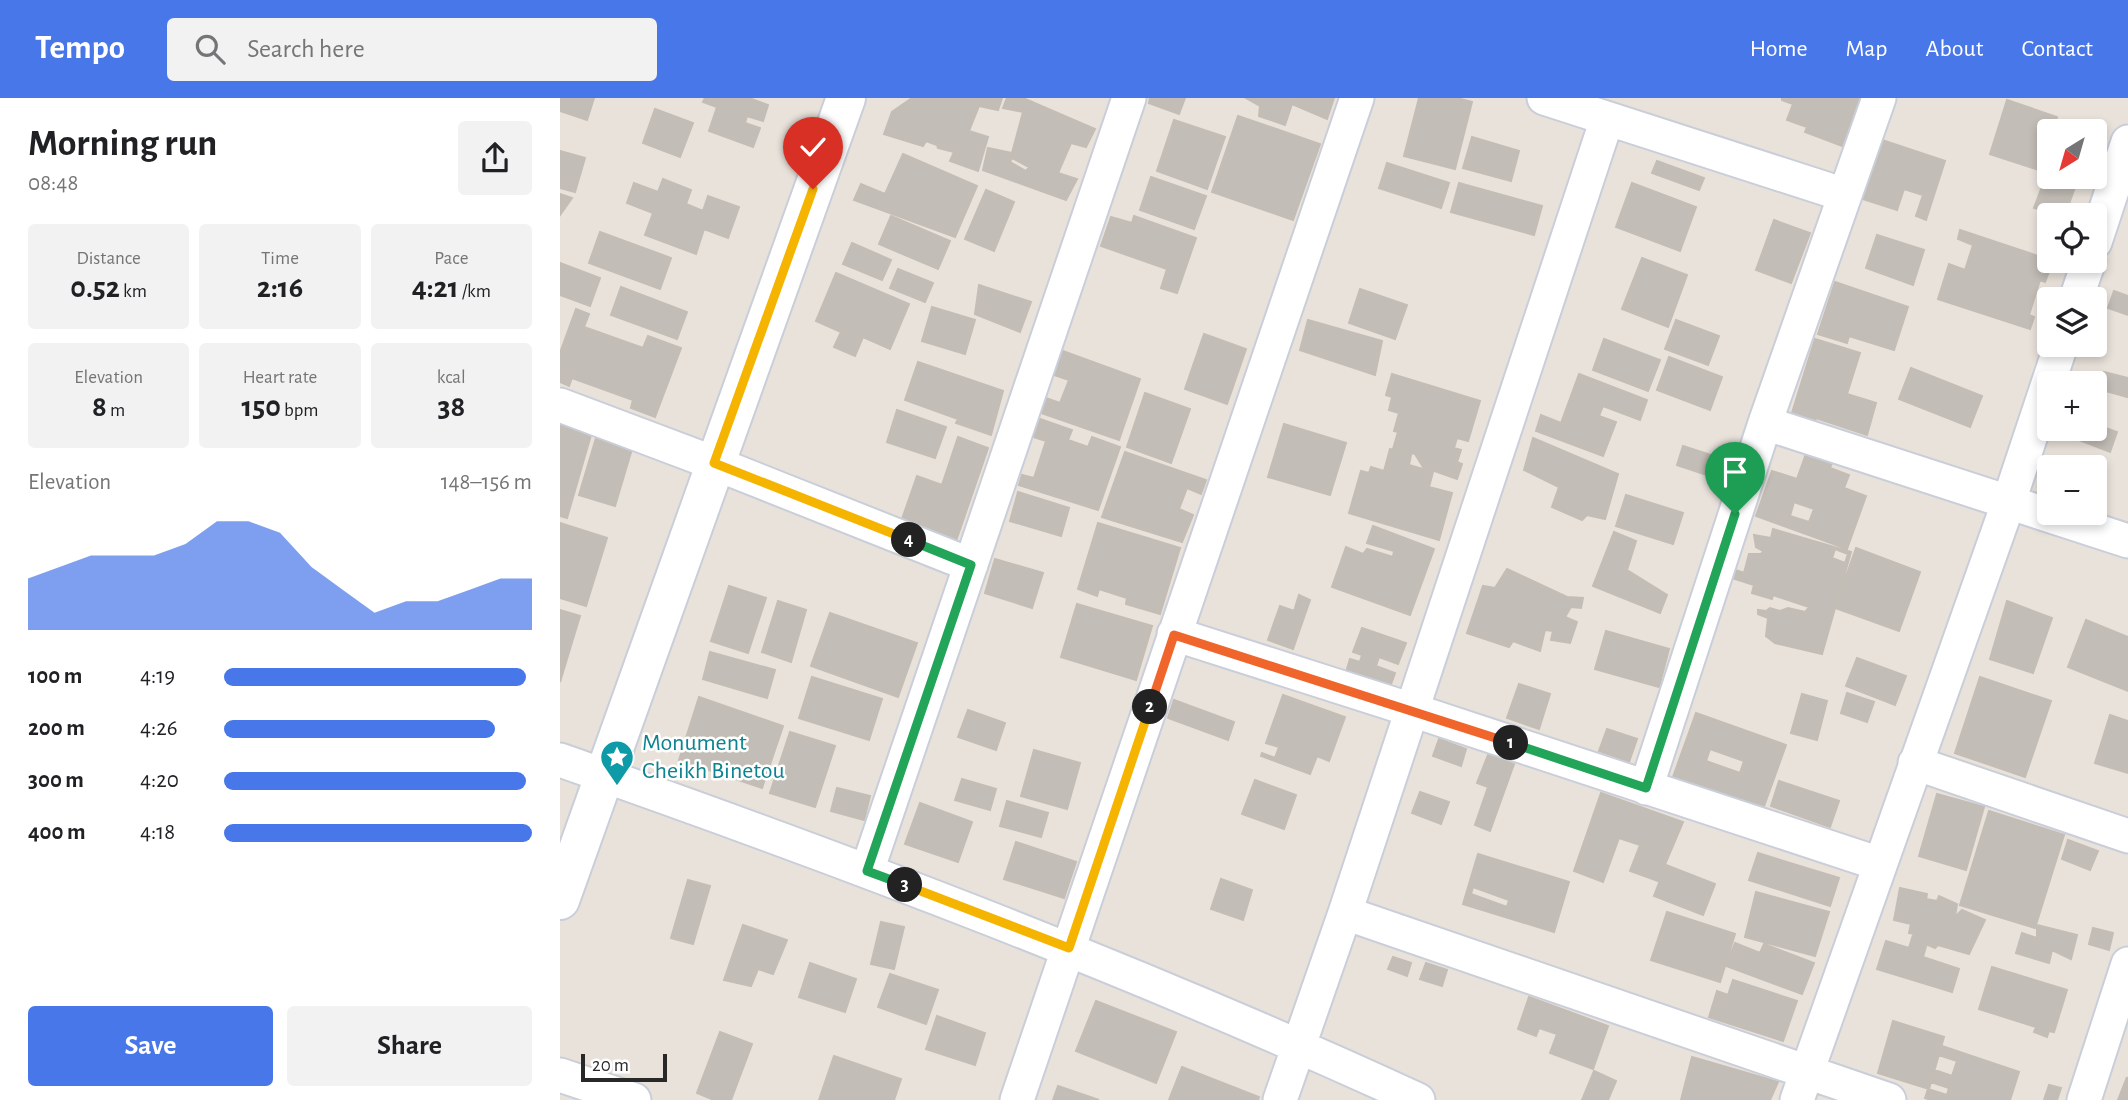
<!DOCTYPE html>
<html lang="en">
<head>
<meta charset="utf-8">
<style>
	body { margin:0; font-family:"Alegreya Sans",sans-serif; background:#f2f2f2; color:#202124; height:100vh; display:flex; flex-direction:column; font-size:26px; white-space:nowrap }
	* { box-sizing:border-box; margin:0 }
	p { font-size:23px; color:#757577 }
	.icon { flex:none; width:38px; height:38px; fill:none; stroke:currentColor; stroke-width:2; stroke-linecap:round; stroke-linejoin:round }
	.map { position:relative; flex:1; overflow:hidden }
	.details { display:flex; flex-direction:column; background:#fff; width:560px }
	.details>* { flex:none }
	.needle { width:46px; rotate:217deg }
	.tools { position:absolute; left:1477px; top:21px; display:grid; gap:14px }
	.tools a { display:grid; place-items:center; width:70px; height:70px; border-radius:7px; background:#fff; box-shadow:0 4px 10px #0003; font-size:35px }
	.scale { position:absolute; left:21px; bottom:18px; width:86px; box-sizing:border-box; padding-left:7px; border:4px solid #282828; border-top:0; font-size:19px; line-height:24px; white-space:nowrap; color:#282828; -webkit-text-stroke:5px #fff; paint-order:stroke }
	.pin { position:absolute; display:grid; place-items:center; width:60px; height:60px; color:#fff; margin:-72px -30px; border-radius:50% 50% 50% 0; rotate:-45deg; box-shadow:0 0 7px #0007 }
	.pin .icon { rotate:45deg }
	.km { position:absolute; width:35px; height:35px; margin:-18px; border-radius:50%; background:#222; color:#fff; font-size:19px; line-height:35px; text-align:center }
	.round { display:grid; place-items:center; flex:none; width:74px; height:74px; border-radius:7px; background:#f2f2f2 }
	.summary { display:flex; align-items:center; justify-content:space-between; height:119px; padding:0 28px }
	h1 { font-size:38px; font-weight:700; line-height:52px }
	.stats { display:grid; grid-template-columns:repeat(3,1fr); gap:10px; height:119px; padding:7px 28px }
	.stats div { display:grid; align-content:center; border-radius:7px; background:#f2f2f2; text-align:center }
	.stats b { font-size:30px; font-weight:700 }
	.stats small { font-size:19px; font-weight:400 }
	.stats p { font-size:19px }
	.chart { height:196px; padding:14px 28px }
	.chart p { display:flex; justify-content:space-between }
	.chart svg { width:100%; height:126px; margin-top:7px; fill:#4877e9; opacity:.7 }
	.button { display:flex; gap:14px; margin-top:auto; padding:14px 28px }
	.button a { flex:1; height:80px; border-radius:7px; background:#4877e9; color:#fff; font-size:28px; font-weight:700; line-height:80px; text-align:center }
	.button a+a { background:#f2f2f2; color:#202124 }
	ul { padding:0 28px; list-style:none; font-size:23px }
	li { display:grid; grid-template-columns:112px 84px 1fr; align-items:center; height:52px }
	li i { height:18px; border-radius:9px; background:#4877e9 }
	header { display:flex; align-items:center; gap:42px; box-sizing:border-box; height:98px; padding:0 35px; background:#4877e9; color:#fff }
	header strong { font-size:33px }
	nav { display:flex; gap:38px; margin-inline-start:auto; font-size:24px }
	.search { width:490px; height:63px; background:#f2f2f2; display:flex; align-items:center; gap:18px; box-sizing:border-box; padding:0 24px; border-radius:7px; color:#757577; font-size:26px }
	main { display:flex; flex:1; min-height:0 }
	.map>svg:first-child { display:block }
</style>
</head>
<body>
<header>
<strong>Tempo</strong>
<div class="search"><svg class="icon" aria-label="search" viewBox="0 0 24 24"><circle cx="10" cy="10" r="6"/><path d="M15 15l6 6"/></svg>Search here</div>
<nav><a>Home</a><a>Map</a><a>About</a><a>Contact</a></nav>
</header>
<main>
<section class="details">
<div class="summary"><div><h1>Morning run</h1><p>08:48</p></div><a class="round"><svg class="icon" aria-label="share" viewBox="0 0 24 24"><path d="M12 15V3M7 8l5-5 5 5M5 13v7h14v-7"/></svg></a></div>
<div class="stats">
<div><p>Distance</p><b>0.52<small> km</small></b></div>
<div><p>Time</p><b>2:16</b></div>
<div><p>Pace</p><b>4:21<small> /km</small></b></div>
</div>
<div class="stats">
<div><p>Elevation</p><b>8<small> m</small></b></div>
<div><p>Heart rate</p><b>150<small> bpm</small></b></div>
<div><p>kcal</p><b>38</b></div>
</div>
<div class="chart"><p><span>Elevation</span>148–156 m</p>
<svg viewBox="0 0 160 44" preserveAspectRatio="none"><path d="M0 44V26L10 22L20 18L30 18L40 18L50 14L60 6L70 6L80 10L90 22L100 30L110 38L120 34L130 34L140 30L150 26L160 26V44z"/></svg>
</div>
<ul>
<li><b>100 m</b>4:19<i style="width:98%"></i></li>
<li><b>200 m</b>4:26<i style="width:88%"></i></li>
<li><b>300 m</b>4:20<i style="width:98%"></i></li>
<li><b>400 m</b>4:18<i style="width:100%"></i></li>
</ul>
<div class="button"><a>Save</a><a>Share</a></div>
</section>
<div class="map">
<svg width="1568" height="1002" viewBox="0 0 1568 1002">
	<rect width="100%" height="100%" fill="#e9e2db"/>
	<path fill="#c2bdb6" stroke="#c4bdb5" stroke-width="2" fill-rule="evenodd" d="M0,0H34L27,22L0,13Z
		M145,0H189L208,7L203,23L187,18L185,25L200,30L193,49L149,33L157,9L143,4Z
		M352,0H442L438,12L419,8L409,33L428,39L418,73L390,63L394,54L378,50L377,47L366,43L363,48L324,36L332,14Z
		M447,0H463L535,31L526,49L511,45L498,75L517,81L506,102L423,72L428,50L452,55L463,14L443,10ZM452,60L469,69L466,73L450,64Z
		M590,0H625L619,16L589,5Z
		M686,0H774L767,21L732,6L725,27L699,18L700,8Z
		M859,0H897L912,4L895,71L844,58Z
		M1222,0H1299L1282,48L1245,34L1247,29L1227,22L1233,6L1222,2Z
		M1447,2L1497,19L1492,33H1489V42L1479,72L1430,56Z
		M95,11L133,25L120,59L83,45Z
		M678,18L760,46L733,122L652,94Z
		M614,22L665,39L647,91L597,73Z
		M912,39L959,53L951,83L903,70Z
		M1322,42L1385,63L1366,122L1356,118L1363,97L1344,91L1337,112L1303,101Z
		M0,53L25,60L15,94L0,90Z
		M343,56L417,88L395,139L294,102L301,86L325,96Z
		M1097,63L1144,80L1139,92L1092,75Z
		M827,65L889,85L881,110L819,90Z
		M1486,78L1515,89L1505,117H1495L1474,110Z
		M591,79L646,98L634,131L580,112Z
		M103,81L131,92L126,106L143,113L148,98L179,109L168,140L144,131L136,156L85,137L93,115L67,105L74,85L98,94Z
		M899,85L982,108L974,137L891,114Z
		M1072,85L1136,109L1120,153L1056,129Z
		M426,92L454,104L434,153L405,141Z
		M0,96L12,100L0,117Z
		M331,118L390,143L378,171L319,146Z
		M574,118L636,140L617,195L601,190L607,171L541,148L551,119L572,125Z
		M1214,122L1250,135L1231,185L1196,172Z
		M1400,132L1493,163L1485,184L1480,182L1469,217L1474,219L1470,231L1378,201L1389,166L1405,172L1413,147L1398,141Z
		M40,134L111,160L100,191L29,165Z
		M1317,137L1364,152L1353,187L1306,170Z
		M292,145L331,162L322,182L283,166Z
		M1082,160L1127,177L1108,229L1062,211Z
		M0,165L40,180L30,208L0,197Z
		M338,171L373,185L365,204L330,190Z
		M276,175L349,206L330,251L303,239L295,258L274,249L281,234L256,223Z
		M1275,184L1348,209L1334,252L1289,238L1287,245L1258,236Z
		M419,187L471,204L460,234L415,216Z
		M61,189L127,214L117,241L51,217Z
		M800,191L847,207L835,241L789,225Z
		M1554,193L1568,198V217L1548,210Z
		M372,209L415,222L405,256L362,243Z
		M16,211L29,216L24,229L83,250L88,238L121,250L95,319L71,310L73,302L12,280L9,288L0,284V255Z
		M748,222L822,243L815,277L740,252Z
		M1116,222L1159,238L1148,267L1105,251Z
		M644,236L686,251L667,306L625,291Z
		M1044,241L1100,262L1088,293L1033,272Z
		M1255,241L1300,255L1287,296L1316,305L1307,337L1256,320L1254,326L1231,318Z
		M500,252L580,281L559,342L478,314L483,299L500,305L509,282L491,276Z
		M1109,259L1162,279L1150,312L1097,292Z
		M358,264L443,293L431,337L396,325L398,321L345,302Z
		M1351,270L1422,298L1410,329L1339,301Z
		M1544,274L1568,280L1567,299L1539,291Z
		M832,276L920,303L908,343L897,340L894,350L901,352L897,364L902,366L897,381L863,369L855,356L833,351L838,334L834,333L839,315L829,312L832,299L826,297Z
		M1019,276L1087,302L1080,322L1043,308L1039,318L1056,324L1043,358L976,333L981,317L1001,325Z
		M585,295L630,311L611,365L567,349Z
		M337,312L386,329L375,360L327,344Z
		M0,320L33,330L7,420L0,418Z
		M480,321L512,332L508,342L528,349L532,339L560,349L538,412L459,387L462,377L474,380L486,343L474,339Z
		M724,326L786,345L770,397L708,379Z
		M1535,326L1557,334L1550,354L1519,342L1523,331H1535Z
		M398,339L428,350L396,443L341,424L357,378L382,387Z
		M36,340L72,351L55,408L19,397Z
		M973,340L1058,376L1045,421L1027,417L1022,422L992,409L999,389L964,372Z
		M1123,348L1172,364L1165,383L1117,367Z
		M830,351L851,357L849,367L873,374L869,389L892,395L879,442L789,415L801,373L809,375L811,369L824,373Z
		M1247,353L1273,362L1270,370L1289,377L1284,390L1306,398L1287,451L1196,418L1212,373L1237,381ZM1234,404L1254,411L1249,424L1230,418Z
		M565,354L646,382L641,396L627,390L619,411L633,417L622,444L542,419Z
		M458,394L509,410L501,438L450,423Z
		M1066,397L1123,415L1113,446L1056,428Z
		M0,425L47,440L26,508L0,500Z
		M538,425L620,450L600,516L566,506L567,500L539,491L537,498L518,491Z
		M813,428L874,451L850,517L772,489L786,449L803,456L807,451L833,459L834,453L807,445Z
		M1213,431L1291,454L1262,556L1215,545L1206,538L1208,520L1198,516V512L1206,513L1210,510L1220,513L1228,510L1245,514L1249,509L1213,497L1212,501L1192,495L1194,487L1172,480L1173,471L1184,475L1189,456H1201L1203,453L1196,449L1194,437L1211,440ZM1275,451L1288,456L1285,465L1272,460Z
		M1054,434L1076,443L1067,472L1107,497L1100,515L1033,488Z
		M1296,450L1360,474L1339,533L1275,510Z
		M435,461L483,475L472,510L425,495Z
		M947,471L1007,499L1023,500L1021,510L1011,509L1005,519L1017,524L1010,545L991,542L993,533L985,532L980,553L953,543L949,549L907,535L923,488L935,490Z
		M169,488L206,500L188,555L151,543Z
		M739,497L750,502L733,551L708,542L720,508L734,513Z
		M218,503L246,512L231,564L202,554Z
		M1447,503L1492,520L1473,575L1430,561Z
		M517,506L592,528L576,582L501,559Z
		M0,512L20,518L0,584Z
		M270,515L357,545L338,599L251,568Z
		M1526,522L1568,539V593L1508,569Z
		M802,530L846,545L838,566L819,559L816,568L835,575L830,589L786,574L790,561L800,564L802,557L793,554Z
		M1046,533L1109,551L1099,589L1035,571Z
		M150,554L215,572L207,600L143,581Z
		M1297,560L1346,578L1335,607L1286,588Z
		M252,579L322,601L309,642L239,620Z
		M1420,579L1491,603L1465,679L1395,655Z
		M959,586L990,596L979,631L947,620Z
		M1287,595L1314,604L1307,624L1281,615Z
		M1242,596L1267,603L1257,642L1231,635Z
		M723,597L785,619L769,663L757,658L750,676L701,658L702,655L715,660L719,649L706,645Z
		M139,599L223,628L202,690L119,662Z
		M614,602L674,624L668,642L608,620Z
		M408,612L445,625L436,652L398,639Z
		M1136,615L1226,647L1203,711L1113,679ZM1150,651L1184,663L1180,675L1146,663Z
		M1550,617L1568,623V675L1535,665Z
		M1047,631L1077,641L1069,664L1039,653Z
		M230,634L275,648L255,709L210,695Z
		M879,641L906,651L901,668L873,658Z
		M474,652L520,665L507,711L461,698Z
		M928,657L954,666L930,733L915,727L928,689L917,685Z
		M402,681L436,691L430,712L395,702Z
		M695,682L736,697L724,731L682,716Z
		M1219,683L1279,703L1270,729L1211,708Z
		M277,690L310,698L304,722L271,713Z
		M860,694L889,704L881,726L852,715Z
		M1041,695L1123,724L1098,783L1070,773L1080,747L1059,740L1043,784L1014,773Z
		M1377,696L1424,709L1406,772L1359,758Z
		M447,703L488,715L481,739L440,728Z
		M360,705L412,724L398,764L345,746Z
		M1429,713L1504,737L1475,830L1400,807Z
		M1508,742L1538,753L1530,772L1502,761Z
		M456,744L516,764L504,800L444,781Z
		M1198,755L1279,780L1270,808L1189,782Z
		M918,756L1009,784L994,834L903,806ZM913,789L949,802L947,809L911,796Z
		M1106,767L1155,786L1143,817L1094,798Z
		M661,781L692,792L683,822L651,811Z
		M128,782L150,788L133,846L111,840Z
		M1340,790L1367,796L1366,801L1377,803L1379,798L1397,806L1395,819L1402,812L1425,822L1409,856L1378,847L1375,850L1352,840L1354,836L1349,835L1351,826L1334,822Z
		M1196,794L1269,814L1255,858L1185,839Z
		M1107,814L1175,836L1160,884L1091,862Z
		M321,824L344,829L334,871L311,866Z
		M183,827L227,842L213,876L198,871L191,888L164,882Z
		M1477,827L1517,837L1511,861L1492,852L1489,865L1456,855L1462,835L1477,840Z
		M1533,830L1553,835L1549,852L1529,846Z
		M1352,840L1367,845L1363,859L1399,871L1392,894L1317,871L1326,843L1349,850Z
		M1175,845L1200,855L1204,846L1254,865L1242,896L1166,868Z
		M833,859L851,865L847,878L828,871Z
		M250,865L296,881L285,914L239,899Z
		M866,865L887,872L882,888L860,881Z
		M1432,869L1507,892L1494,934L1489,933L1487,939L1474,934L1476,929L1419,911Z
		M330,876L378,892L366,926L318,909Z
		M1173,882L1237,903L1223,943L1149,919L1157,893L1168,897Z
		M969,899L1048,928L1033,971L990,955L997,936L979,930L976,938L958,931Z
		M536,903L616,934L596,985L516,953Z
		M377,918L425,935L415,967L366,951Z
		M1333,923L1384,939L1369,991L1318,975Z
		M160,934L192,946L171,1002H154L137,995Z
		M1382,948L1459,974L1450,1002H1371L1365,1000L1368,991L1387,997L1389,990L1371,984L1375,972L1392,978L1397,963L1379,957Z
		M274,958L341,981L334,1002H259Z
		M1132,959L1218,984L1210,1002H1121Z
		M622,969L699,999L698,1002H609Z
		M1034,973L1056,983L1048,1002H1022Z
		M1567,979L1568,1002H1558Z
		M1489,987L1501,990L1497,1002H1484Z
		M498,988L539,1002H493Z"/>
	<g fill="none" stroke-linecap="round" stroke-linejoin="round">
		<g stroke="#c9ced9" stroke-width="37">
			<path id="street" d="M984,0L1285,97
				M1535,144L1568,44
				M1516,201L1529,163
				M0,307L154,365L411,467
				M1205,325L1568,443
				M614,536L852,612L1320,766
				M0,662C291,764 578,873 858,1002
				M1355,665L1568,738
				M1086,690L1205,325L1319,0
				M307,773L569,0
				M785,815L1329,1002
				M0,977L74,1002
				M457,1002L797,0
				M720,1002L785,815L1047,21
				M1237,1002L1449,403L1501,247
				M1524,1002L1568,866"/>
		</g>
		<g stroke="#c9ced9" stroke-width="42">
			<path id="secondary" d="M0,802L286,0"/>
		</g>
		<use href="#street" stroke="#fff" stroke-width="33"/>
		<use href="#secondary" stroke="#fff" stroke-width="38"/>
	</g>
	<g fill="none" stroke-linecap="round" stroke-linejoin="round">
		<g stroke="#fff" stroke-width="14">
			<path id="split-1" d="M951,645L1086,690L1175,416"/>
		</g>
		<g stroke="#fff" stroke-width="14">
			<path id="split-2" d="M590,609L614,537L951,645"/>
		</g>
		<g stroke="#fff" stroke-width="14">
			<path id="split-3" d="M345,787L509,850L590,609"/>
		</g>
		<g stroke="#fff" stroke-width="14">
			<path id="split-4" d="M345,787L307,773L411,467L349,442"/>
		</g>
		<g stroke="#fff" stroke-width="14">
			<path id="split-5" d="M253,91L154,365L349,442"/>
		</g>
		<use href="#split-1" stroke="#22a559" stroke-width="9"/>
		<use href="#split-2" stroke="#f0652b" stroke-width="9"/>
		<use href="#split-3" stroke="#f5b400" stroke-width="9"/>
		<use href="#split-4" stroke="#22a559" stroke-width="9"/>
		<use href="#split-5" stroke="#f5b400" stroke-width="9"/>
	</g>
	<defs>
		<g id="sight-pin" transform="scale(1.75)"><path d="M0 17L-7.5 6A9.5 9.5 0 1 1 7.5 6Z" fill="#0f9aa8" stroke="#fff"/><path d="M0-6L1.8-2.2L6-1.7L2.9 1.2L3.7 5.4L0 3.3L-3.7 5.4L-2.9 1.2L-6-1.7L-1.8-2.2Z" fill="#fff"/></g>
	</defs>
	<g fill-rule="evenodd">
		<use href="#sight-pin" x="57" y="659"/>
	</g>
	<g text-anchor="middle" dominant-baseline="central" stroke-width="5" stroke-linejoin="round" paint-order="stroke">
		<g font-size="24" fill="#0d838f" stroke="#fff" text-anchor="start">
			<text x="82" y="645">Monument<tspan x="82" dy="28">Cheikh Binetou</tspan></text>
		</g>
	</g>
</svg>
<div class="tools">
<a><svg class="needle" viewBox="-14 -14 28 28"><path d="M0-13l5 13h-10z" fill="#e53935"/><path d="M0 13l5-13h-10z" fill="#757577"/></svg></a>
<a><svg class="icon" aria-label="locate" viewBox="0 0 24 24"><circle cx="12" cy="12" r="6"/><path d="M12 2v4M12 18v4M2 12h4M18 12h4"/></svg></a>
<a><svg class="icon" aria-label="layers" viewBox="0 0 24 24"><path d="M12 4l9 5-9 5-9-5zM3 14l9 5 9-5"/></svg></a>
<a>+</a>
<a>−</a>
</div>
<div class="scale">20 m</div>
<div class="pin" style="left:1175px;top:416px;background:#1e9e55"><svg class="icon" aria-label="arrive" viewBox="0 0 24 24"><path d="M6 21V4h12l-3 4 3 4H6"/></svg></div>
<div class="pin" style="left:253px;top:91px;background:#d93025"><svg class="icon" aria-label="check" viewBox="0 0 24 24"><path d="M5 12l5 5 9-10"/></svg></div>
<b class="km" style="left:951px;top:645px">1</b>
<b class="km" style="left:590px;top:609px">2</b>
<b class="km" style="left:345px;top:787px">3</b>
<b class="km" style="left:349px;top:442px">4</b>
</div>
</main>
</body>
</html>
